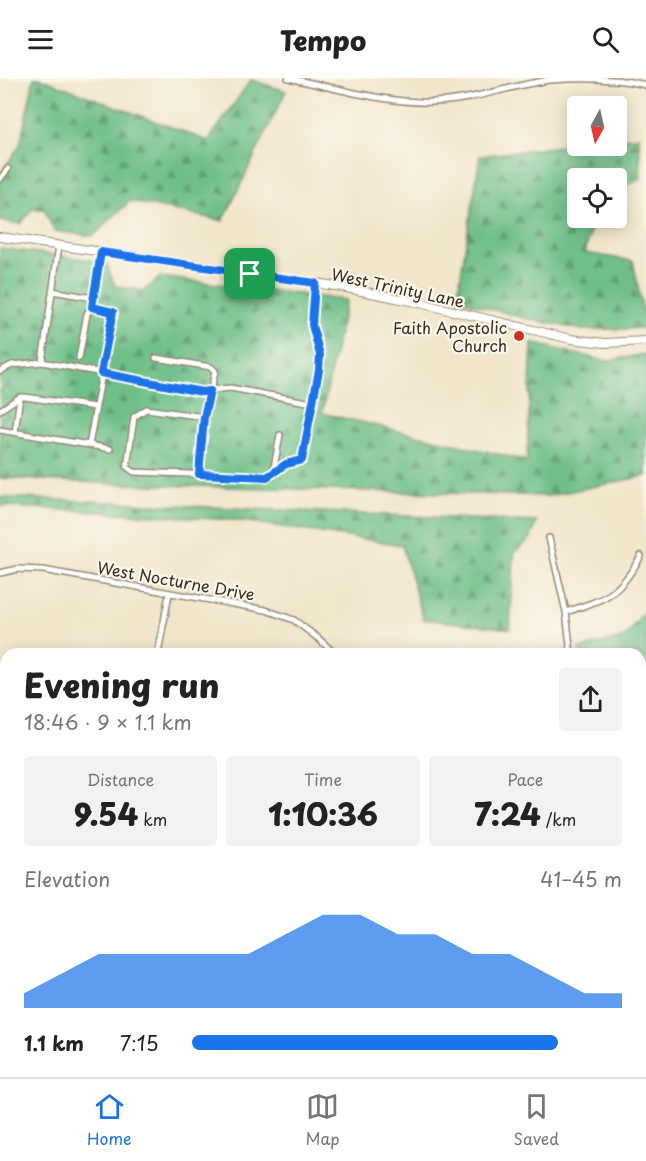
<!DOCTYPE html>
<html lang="en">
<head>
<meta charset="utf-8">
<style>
	body { margin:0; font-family:"Playpen Sans",sans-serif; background:#f2f2f2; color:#222; height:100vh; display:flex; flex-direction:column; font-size:22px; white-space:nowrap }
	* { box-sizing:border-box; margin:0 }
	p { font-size:20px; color:#767676 }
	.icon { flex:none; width:33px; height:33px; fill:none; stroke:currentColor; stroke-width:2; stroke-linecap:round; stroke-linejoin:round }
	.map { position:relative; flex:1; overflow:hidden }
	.panel { position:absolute; left:0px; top:570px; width:646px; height:429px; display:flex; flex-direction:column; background:#fff; border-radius:18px 18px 0 0; box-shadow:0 3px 15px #0003 }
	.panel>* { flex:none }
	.needle { width:39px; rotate:188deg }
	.controls { position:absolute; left:567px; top:18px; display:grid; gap:12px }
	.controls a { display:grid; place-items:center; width:60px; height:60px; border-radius:6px; background:#fff; box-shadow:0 3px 15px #0003; font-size:30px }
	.pin { position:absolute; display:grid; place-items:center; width:51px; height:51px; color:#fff; margin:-26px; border-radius:12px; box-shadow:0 3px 9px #0006 }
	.round { display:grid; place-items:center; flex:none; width:63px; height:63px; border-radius:6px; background:#f2f2f2 }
	.summary { display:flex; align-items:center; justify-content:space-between; height:102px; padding:0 24px }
	h1 { font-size:33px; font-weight:800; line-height:45px }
	.stats { display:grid; grid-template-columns:repeat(3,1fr); gap:9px; height:102px; padding:6px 24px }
	.stats div { display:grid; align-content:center; border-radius:6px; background:#f2f2f2; text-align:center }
	.stats b { font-size:30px; font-weight:800 }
	.stats small { font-size:16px; font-weight:400 }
	.stats p { font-size:16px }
	.chart { height:168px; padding:12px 24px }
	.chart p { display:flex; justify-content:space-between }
	.chart svg { width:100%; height:108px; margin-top:6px; fill:#1a73e8; opacity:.7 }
	ul { padding:0 24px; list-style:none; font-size:20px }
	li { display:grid; grid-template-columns:96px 72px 1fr; align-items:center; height:45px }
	li i { height:15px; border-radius:8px; background:#1a73e8 }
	header { display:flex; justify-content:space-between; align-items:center; height:78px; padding:0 24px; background:#fff; font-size:27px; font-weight:800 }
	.tab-bar { display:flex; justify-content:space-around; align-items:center; height:84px; border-top:2px solid #e0e0e0; background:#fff; font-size:16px; color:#767676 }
	.tab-bar a { display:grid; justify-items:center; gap:3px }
	.tab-bar .current { color:#1a73e8 }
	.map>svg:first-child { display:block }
</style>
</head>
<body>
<header><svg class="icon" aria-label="menu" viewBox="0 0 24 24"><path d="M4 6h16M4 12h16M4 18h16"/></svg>Tempo<svg class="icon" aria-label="search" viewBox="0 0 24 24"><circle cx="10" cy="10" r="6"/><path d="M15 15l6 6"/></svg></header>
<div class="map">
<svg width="646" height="999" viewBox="0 0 646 999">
	<defs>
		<pattern id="forest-firs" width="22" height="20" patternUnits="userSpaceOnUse" patternTransform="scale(1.5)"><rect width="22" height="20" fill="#70bf89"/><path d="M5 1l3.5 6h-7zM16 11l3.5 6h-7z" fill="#5d9b6f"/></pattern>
	</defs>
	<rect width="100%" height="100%" fill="#fbf7ec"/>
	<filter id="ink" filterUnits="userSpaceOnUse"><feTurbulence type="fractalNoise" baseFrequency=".0167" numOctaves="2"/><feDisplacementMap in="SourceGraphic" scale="12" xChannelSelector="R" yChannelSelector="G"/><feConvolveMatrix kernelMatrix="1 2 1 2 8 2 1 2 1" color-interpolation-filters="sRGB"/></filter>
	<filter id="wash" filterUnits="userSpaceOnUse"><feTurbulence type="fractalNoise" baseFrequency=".008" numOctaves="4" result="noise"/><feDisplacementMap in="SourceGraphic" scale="24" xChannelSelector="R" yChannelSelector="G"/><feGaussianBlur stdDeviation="1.35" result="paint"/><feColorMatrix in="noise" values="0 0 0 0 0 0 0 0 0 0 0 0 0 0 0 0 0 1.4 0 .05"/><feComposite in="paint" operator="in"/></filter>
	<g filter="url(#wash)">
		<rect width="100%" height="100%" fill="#f1e6cb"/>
		<path fill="url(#forest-firs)" stroke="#567454" stroke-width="1.5" d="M34,0H40L208,63L251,2L286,13L223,143L130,123L93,158L54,153L44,131H32L21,146L0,143V96L20,67Z
			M639,58L641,102L617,110L616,100H578V140H594L585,175L633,183L646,250L583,252L524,240L457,221L480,78L577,66L578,68H616L617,61Z
			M0,170L106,184L115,208L144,213L160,199L346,222L322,335L527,383L532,265L606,283L646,276V398L548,418L120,406L0,400Z
			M0,419L537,444L530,461L514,475L510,551L423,541L402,467L235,442L0,428Z
			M646,532V611L641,613L640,576H581L579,571L625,559Z
			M640,723H646V818L641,816Z
			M6,839V993H67L70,999H0V843Z"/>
	</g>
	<g filter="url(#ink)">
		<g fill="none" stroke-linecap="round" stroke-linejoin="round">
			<g stroke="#968874" stroke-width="8">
				<path id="minor" d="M288,0C332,9 388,26 433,24C473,23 511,7 550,2C581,0 616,0 646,7
					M0,101L8,91
					M59,167L42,284L202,313L230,310L313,325L319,293L320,277L312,247L315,205
					M52,213L93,220L91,229
					M93,220L101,174
					M79,280L87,236L91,229L113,234L89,367L110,371
					M156,280L211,289L215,293L205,339L146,331L134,339L127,389L134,394L267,399L287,386L302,382L313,325
					M0,293L12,287L42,284
					M0,332L20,319H25L95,329
					M0,352L89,367
					M15,354L20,319
					M273,395L280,357
					M199,396L205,339
					M549,460L566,534L571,576
					M0,495L18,491L43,492L266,532L294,542L319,561L335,576
					M566,534C608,520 619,517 641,478
					M158,576L169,516
					M640,623L646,620
					M0,804L6,801
					M640,869L646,870
					M485,993L487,999
					M192,999L205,993"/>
			</g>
			<g stroke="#968874" stroke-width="10">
				<path id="secondary" d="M0,159L342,209L411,223L571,261L605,265L646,263"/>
			</g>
			<g stroke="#968874" stroke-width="11">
				<path id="primary" d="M0,636L6,645
					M177,993L179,999"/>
			</g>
			<use href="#minor" stroke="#fff" stroke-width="5"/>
			<use href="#secondary" stroke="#fff" stroke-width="8"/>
			<use href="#primary" stroke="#fff" stroke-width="9"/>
		</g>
	</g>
	<g fill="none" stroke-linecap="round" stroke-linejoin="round" filter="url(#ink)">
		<g stroke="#fff" stroke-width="12">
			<path id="route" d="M101,174L315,205L312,247L320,277L319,292L302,382L286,386L267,399L199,396L204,339L210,313L202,314L101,295L113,234L92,229Z"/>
		</g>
		<use href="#route" stroke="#1a73e8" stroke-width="8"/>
	</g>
	<circle fill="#c8321e" stroke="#fbf7ec" stroke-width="2" cx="519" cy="258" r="6"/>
	<g text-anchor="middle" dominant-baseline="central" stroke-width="4.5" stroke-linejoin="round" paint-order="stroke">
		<g font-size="16" fill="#3b2a1e" stroke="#fbf7ec">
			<text transform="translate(398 209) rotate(12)">West Trinity Lane</text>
			<text transform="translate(176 502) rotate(10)">West Nocturne Drive</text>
		</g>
		<g font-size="16" fill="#3b2a1e" stroke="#fbf7ec" text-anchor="end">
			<text x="507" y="249">Faith Apostolic<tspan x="507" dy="18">Church</tspan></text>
		</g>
	</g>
</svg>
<div class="controls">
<a><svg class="needle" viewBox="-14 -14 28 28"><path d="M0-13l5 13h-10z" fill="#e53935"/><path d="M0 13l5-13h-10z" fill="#767676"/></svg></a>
<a><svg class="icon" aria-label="locate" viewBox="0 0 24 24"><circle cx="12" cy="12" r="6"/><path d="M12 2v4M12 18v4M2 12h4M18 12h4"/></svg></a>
</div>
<div class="pin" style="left:250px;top:196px;background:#1e9e55"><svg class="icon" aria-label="arrive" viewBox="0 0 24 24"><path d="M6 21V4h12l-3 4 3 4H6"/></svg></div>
<section class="panel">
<div class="summary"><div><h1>Evening run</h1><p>18:46 · 9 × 1.1 km</p></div><a class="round"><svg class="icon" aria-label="share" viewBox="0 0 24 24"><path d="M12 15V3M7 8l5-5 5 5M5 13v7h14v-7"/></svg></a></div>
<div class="stats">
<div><p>Distance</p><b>9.54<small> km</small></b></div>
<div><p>Time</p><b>1:10:36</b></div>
<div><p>Pace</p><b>7:24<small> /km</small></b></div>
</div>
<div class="chart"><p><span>Elevation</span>41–45 m</p>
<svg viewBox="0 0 160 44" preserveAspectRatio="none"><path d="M0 44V38L10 30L20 22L30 22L40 22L50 22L60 22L70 14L80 6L90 6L100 14L110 14L120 22L130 22L140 30L150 38L160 38V44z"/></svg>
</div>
<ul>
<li><b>1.1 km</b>7:15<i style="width:85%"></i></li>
</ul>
</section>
</div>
<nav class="tab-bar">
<a class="current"><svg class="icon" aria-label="home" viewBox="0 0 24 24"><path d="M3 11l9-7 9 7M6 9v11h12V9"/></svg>Home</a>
<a><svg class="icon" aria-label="map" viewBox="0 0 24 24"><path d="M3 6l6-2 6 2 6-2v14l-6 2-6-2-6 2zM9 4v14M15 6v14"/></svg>Map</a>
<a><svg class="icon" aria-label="saved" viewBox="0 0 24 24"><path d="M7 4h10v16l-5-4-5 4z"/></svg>Saved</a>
</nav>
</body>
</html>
